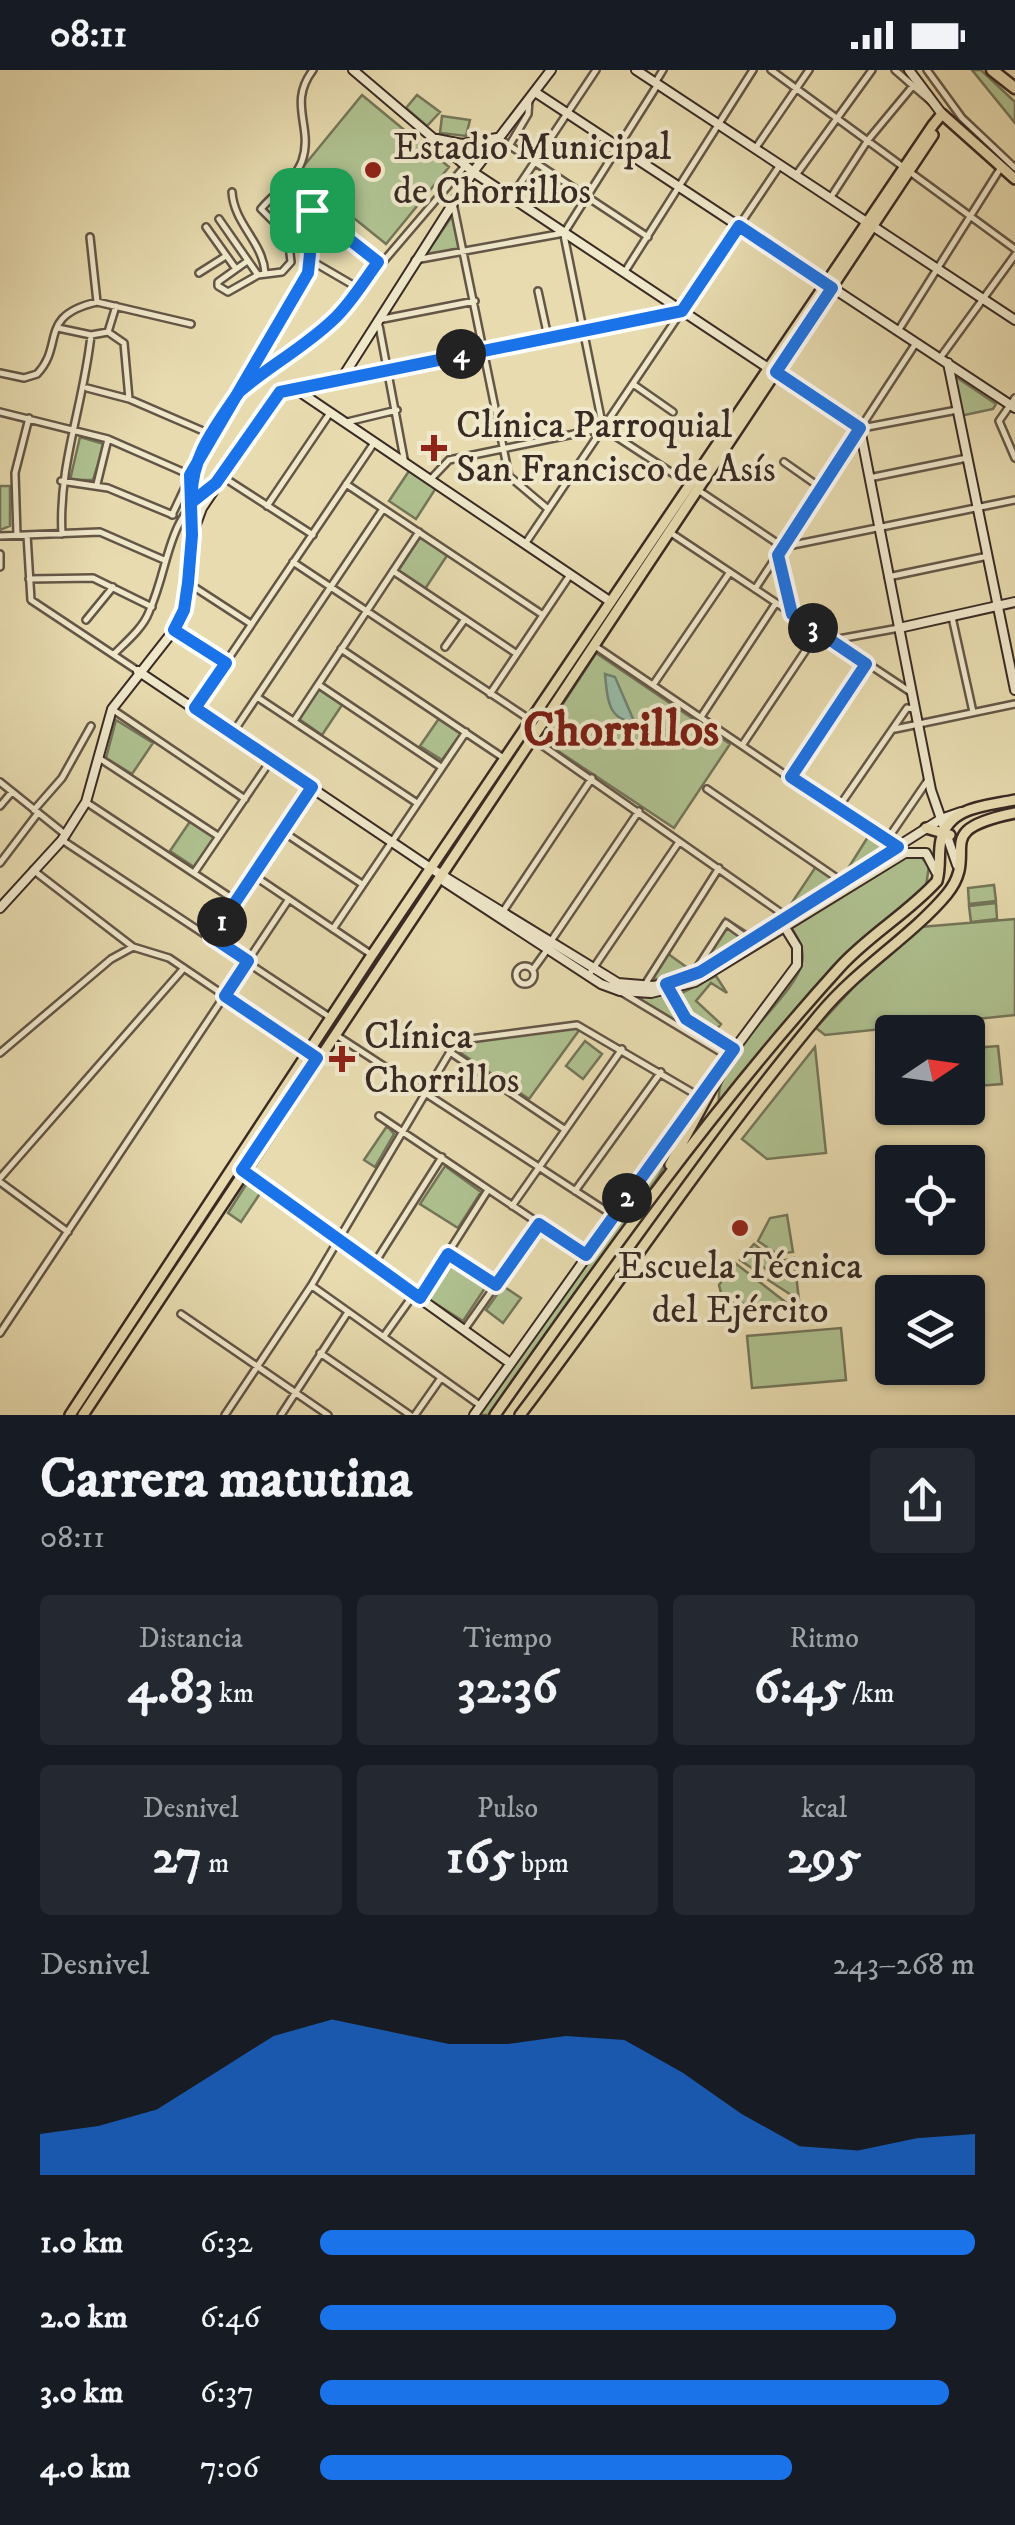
<!DOCTYPE html>
<html lang="es">
<head>
<meta charset="utf-8">
<style>
	body { margin:0; font-family:"IM FELL DW Pica",serif; background:#242831; color:#f1f3f6; height:100vh; display:flex; flex-direction:column; font-size:38px; white-space:nowrap }
	* { box-sizing:border-box; margin:0 }
	p { font-size:32px; color:#9ea1a6 }
	.icon { flex:none; width:55px; height:55px; fill:none; stroke:currentColor; stroke-width:2; stroke-linecap:round; stroke-linejoin:round }
	.map { position:relative; height:1345px; overflow:hidden }
	.sheet { display:flex; flex-direction:column; background:#171b24; flex:1 }
	.sheet>* { flex:none }
	.needle { width:65px; rotate:77deg }
	.fabs { position:absolute; left:875px; top:945px; display:grid; gap:20px }
	.fabs a { display:grid; place-items:center; width:110px; height:110px; border-radius:10px; background:#171b24; box-shadow:0 2px 8px #0004; font-size:50px }
	.pin { position:absolute; display:grid; place-items:center; width:85px; height:85px; color:#fff; margin:-42px; border-radius:20px; box-shadow:0 5px 15px #0006 }
	.km { position:absolute; width:50px; height:50px; margin:-25px; border-radius:50%; background:#222; color:#fff; font-size:28px; line-height:50px; text-align:center }
	.round { display:grid; place-items:center; flex:none; width:105px; height:105px; border-radius:10px; background:#242831 }
	.headline { display:flex; align-items:center; justify-content:space-between; height:170px; padding:0 40px }
	h1 { font-size:55px; font-weight:700; line-height:75px }
	.figures { display:grid; grid-template-columns:repeat(3,1fr); gap:15px; height:170px; padding:10px 40px }
	.figures div { display:grid; align-content:center; border-radius:10px; background:#242831; text-align:center }
	.figures b { font-size:50px; font-weight:700 }
	.figures small { font-size:28px; font-weight:400 }
	.figures p { font-size:28px }
	.chart { height:280px; padding:20px 40px }
	.chart p { display:flex; justify-content:space-between }
	.chart svg { width:100%; height:180px; margin-top:10px; fill:#1a73e8; opacity:.7 }
	ul { padding:0 40px; list-style:none; font-size:32px }
	li { display:grid; grid-template-columns:160px 120px 1fr; align-items:center; height:75px }
	li i { height:25px; border-radius:12px; background:#1a73e8 }
	.status { display:flex; justify-content:space-between; align-items:center; height:70px; padding:0 50px; background:#171b24; direction:ltr }
	.status svg { height:28px; fill:currentColor }
	.map>svg:first-child { display:block }
</style>
</head>
<body>
<div class="status"><b>08:11</b><svg viewBox="0 0 49 12"><path d="M0 12V9h3v3zM5 12V6h3v6zM10 12V3h3v9zM15 12V0h3v12zM26 1h20v11H26zM47 4h2v5h-2z"/></svg></div>
<div class="map">
<svg width="1015" height="1345" viewBox="0 0 1015 1345">
	<rect width="100%" height="100%" fill="#e7dbaf"/>
	<filter id="stains"><feTurbulence type="fractalNoise" baseFrequency=".002" numOctaves="4"/><feColorMatrix values="0 0 0 0 .2 0 0 0 0 .09 0 0 0 0 .02 0 0 0 .5 -.17"/></filter>
	<radialGradient id="worn" r=".72"><stop offset=".6" stop-color="#630" stop-opacity="0"/><stop offset="1" stop-color="#630" stop-opacity=".3"/></radialGradient>
	<path fill="#afc190" stroke="#74765a" stroke-width="2.5" d="M972,0H981L1015,32V53Z
		M362,25L449,97L386,174L298,103Z
		M417,25L440,42L427,56L406,38Z
		M442,46L470,50L466,66L440,63Z
		M452,146L459,178L425,186Z
		M953,305L996,334L993,339L960,346Z
		M80,367L104,374L93,410H70Z
		M409,401L436,418L416,449L389,431Z
		M0,416H10V456L0,460Z
		M421,466L448,484L425,519L398,501Z
		M596,583L730,674L674,758L540,669Z
		M319,619L342,635L322,665L299,649Z
		M440,647L462,662L442,690L420,676Z
		M116,650L153,673L132,704L106,688Z
		M191,750L215,766L194,797L170,781Z
		M871,762L893,777L842,808Z
		M908,786L922,788L929,796L926,816L833,896L719,1032C714,984 794,929 802,893C805,879 798,868 791,857Z
		M817,795L839,810L790,843L787,840Z
		M994,815L996,831L969,834L968,818Z
		M996,833L997,849L971,852L969,836Z
		M725,848L749,863L694,898Z
		M1015,849V945L825,965L816,958L877,892L920,857Z
		M667,883L689,899L676,907L647,910Z
		M716,906L727,923L711,913L696,931L721,954L715,961L694,947L678,925Z
		M641,925H667L687,953L727,980L642,931Z
		M563,958L580,959L529,1029L458,981L465,973Z
		M585,971L602,984L583,1009L566,996Z
		M998,976L1002,1014L977,1016L973,978Z
		M815,977L826,1083L767,1089L742,1069Z
		M698,1036L657,1109L489,1345H479Z
		M387,1056L394,1064L375,1097L364,1090Z
		M445,1096L481,1122L458,1158L420,1134Z
		M247,1113L261,1122L241,1152L228,1143Z
		M787,1145L793,1182L777,1184L758,1171L770,1148Z
		M754,1174L777,1192L794,1188L799,1230L765,1208L769,1202L759,1193L753,1199L740,1190Z
		M450,1191L487,1215L463,1251L427,1228Z
		M735,1193L788,1234L799,1237V1241L723,1231L719,1215Z
		M503,1216L521,1228L503,1253L486,1240Z
		M841,1258L846,1310L752,1318L747,1266Z"/>
	<path fill="#97bca7" stroke="#718273" stroke-width="2.5" d="M605,604L615,607L634,651C605,652 607,619 605,604Z"/>
	<g fill="none" stroke-linecap="round" stroke-linejoin="round">
		<g stroke="#645647" stroke-width="10">
			<path id="street" d="M771,0L1015,179
				M895,0L934,34
				M927,0L962,48L1015,98
				M655,13L663,0
				M498,68L648,167
				M509,76L528,44L529,30
				M755,79L809,0
				M796,105L872,0
				M285,116L378,192
				M232,122C234,154 263,172 265,203
				M512,126L596,0
				M831,127L868,70L912,17
				M453,133L509,406L548,439
				M219,149L258,205
				M206,157L236,199
				M564,163L658,14
				M564,165L603,358
				M90,167L97,232
				M310,190L358,218
				M415,190L564,163
				M246,192L218,212V216L228,222L258,205L282,202L291,192L288,166L261,139C274,123 294,112 302,91C314,57 287,34 313,0
				M199,203L226,186
				M624,203L753,0
				M538,221L548,267
				M58,258L91,265L108,262L124,273L129,329
				M898,261L1000,99
				M108,262L116,236
				M940,288L1015,185
				M0,303L24,308L37,304C65,275 37,246 97,232L191,254
				M342,308L682,241
				M633,314L673,342
				M245,316L308,203L304,149L312,140
				M87,318L129,329L210,364
				M1015,328L999,351L1015,388
				M0,342L108,369L190,405L192,457
				M347,352L397,340
				M862,358L957,340
				M784,392L821,418
				M405,394L378,250L475,231
				M223,407L313,465
				M869,408L967,388
				M430,410L449,390L603,358L689,414
				M61,411L108,418L173,445
				M97,414L108,369
				M346,414L543,545
				M698,420L783,477L1015,430
				M267,436L330,343
				M172,445L210,364L239,322L335,248L465,96
				M671,463L912,623
				M62,464C58,396 84,333 91,265
				M17,465L15,403L29,348
				M27,465L31,530L138,601
				M0,466L100,462L164,490
				M525,474L780,95
				M0,484V497
				M778,485L791,541
				M293,492L532,651
				M393,501L517,584
				M888,507L988,486
				M29,509L93,508L152,537
				M188,513L251,554
				M755,519L916,273
				M952,547L973,642
				M86,550L113,517
				M174,560L225,593
				M833,570L899,558
				M595,576L902,784
				M445,577L465,549
				M341,579L505,689
				M114,584C126,572 143,558 149,542C172,490 164,448 217,413
				M319,615L441,697
				M653,615L730,502
				M490,624L570,505
				M257,627L417,733
				M195,638L374,373
				M112,639L245,729
				M701,647L776,533
				M294,651L419,462
				M895,659L1015,634
				M523,662L787,847
				M232,664L383,439
				M743,674L818,562
				M99,688L218,766
				M791,707L866,594
				M0,712L66,765
				M707,719L850,817
				M86,732L236,831
				M0,736L11,723
				M838,738L907,638L915,639
				M34,740L62,708L91,656
				M282,761L362,814
				M62,770L331,948
				M887,770L928,710
				M0,793L38,743
				M33,800L133,877L169,888L317,988
				M194,803L271,690
				M253,805L372,885
				M502,843L592,708
				M333,859L466,662
				M212,867L311,717
				M551,871L639,741
				M516 905a9 9 0 1 1 18 0a9 9 0 1 1-18 0Z
				M534,898L547,880
				M693,904L726,853L751,871
				M588,906L679,772
				M644,916L719,798
				M668,919L686,949L734,979
				M623,923L729,987
				M336,965L614,1146
				M450,982L564,1059
				M0,983L111,889L133,877
				M379,1046L586,1185
				M0,1108L184,898
				M0,1112L68,1162
				M575,1121L661,1002
				M512,1136L622,979
				M448,1184L496,1215
				M374,1194L442,1087
				M312,1216L481,1336
				M420,1227L488,1120
				M181,1244L328,1345
				M464,1260L539,1154
				M0,1263L289,829
				M384,1266L414,1224
				M320,1283L410,1345
				M225,1345L311,1216L450,982L462,970L577,955L700,1027
				M281,1345L348,1242
				M415,1345L441,1308"/>
		</g>
		<g stroke="#392a24" stroke-width="12">
			<path id="secondary" d="M353,0L473,102L860,359L931,720L957,795
				M636,0L1015,250
				M909,0L942,44
				M535,22L1015,338
				M437,69L462,74L497,68
				M948,293L1015,620
				M294,318L611,532
				M899,558L1015,532
				M138,601L432,799L618,913L654,916L691,907L941,749L961,742
				M440,803L445,812L601,914L620,921L651,923L695,912L905,783H926L936,802
				M0,838L62,770L86,732L112,639L174,560L184,541L192,465L202,438L280,322L342,308L473,102L551,0
				M727,989L797,895V877L781,851
				M242,1101L510,1293
				M474,1345L716,1005"/>
		</g>
		<g stroke="#392a24" stroke-width="14">
			<path id="primary" d="M926,758L950,765
				M670,1095L729,987
				M70,1345L372,885L933,55L942,44L1015,109
				M83,1345L933,65
				M495,1345C603,1191 713,1037 840,897C869,865 908,843 937,811C941,797 938,784 941,770C949,736 987,736 1015,730
				M520,1345C621,1212 713,1072 820,944C858,898 912,866 947,824C982,781 926,761 1015,743"/>
		</g>
		<g stroke="#392a24" stroke-width="15">
			<path id="highway" d="M992,0L1015,18"/>
		</g>
		<use href="#street" stroke="#efe8cb" stroke-width="5"/>
		<use href="#secondary" stroke="#efe8cb" stroke-width="8"/>
		<use href="#primary" stroke="#e7dbaf" stroke-width="9"/>
		<use href="#highway" stroke="#e7dbaf" stroke-width="10"/>
	</g>
	<g fill="none" stroke-linecap="round" stroke-linejoin="round">
		<g stroke="#fff" stroke-width="20">
			<path id="route" d="M312,140L304,152L310,184L308,203L190,405L192,465L188,513L184,540L174,560L226,593L195,638L312,717L212,867L248,891L225,926L317,988L242,1100L420,1228L448,1184L496,1215L539,1154L586,1185L734,979L686,949L666,914L700,902L898,777L791,707L866,594L792,544L778,485L860,358L776,302L832,218L739,156L682,241L280,322L216,413L192,432C189,389 215,357 239,322C269,296 305,277 334,249C351,233 364,211 378,192L312,140"/>
		</g>
		<use href="#route" stroke="#1a73e8" stroke-width="12"/>
	</g>
	<g fill="#8f2418" stroke="#efe8cb" stroke-width="4">
		<circle cx="373" cy="100" r="10"/>
		<path d="M429 363h10v10h10v10h-10v10h-10v-10h-10v-10h10z"/>
		<path d="M337 974h10v10h10v10h-10v10h-10v-10h-10v-10h10z"/>
		<circle cx="740" cy="1158" r="10"/>
	</g>
	<g text-anchor="middle" dominant-baseline="central" stroke-width="8" stroke-linejoin="round" paint-order="stroke">
		<g font-size="38" fill="#392a24" stroke="#efe8cb" text-anchor="start">
			<text x="393" y="78">Estadio Municipal<tspan x="393" dy="44">de Chorrillos</tspan></text>
			<text x="456" y="356">Clínica Parroquial<tspan x="456" dy="44">San Francisco de Asís</tspan></text>
			<text x="364" y="967">Clínica<tspan x="364" dy="44">Chorrillos</tspan></text>
			<text x="740" y="1197" text-anchor="middle">Escuela Técnica<tspan x="740" dy="44">del Ejército</tspan></text>
		</g>
		<g font-size="48" font-weight="bold" fill="#7a1f14" stroke="#efe8cb">
			<text x="621" y="661">Chorrillos</text>
		</g>
	</g>
	<rect width="100%" height="100%" filter="url(#stains)"/>
	<rect width="100%" height="100%" fill="url(#worn)"/>
</svg>
<div class="fabs">
<a><svg class="needle" viewBox="-14 -14 28 28"><path d="M0-13l5 13h-10z" fill="#e53935"/><path d="M0 13l5-13h-10z" fill="#9ea1a6"/></svg></a>
<a><svg class="icon" aria-label="locate" viewBox="0 0 24 24"><circle cx="12" cy="12" r="6"/><path d="M12 2v4M12 18v4M2 12h4M18 12h4"/></svg></a>
<a><svg class="icon" aria-label="layers" viewBox="0 0 24 24"><path d="M12 4l9 5-9 5-9-5zM3 14l9 5 9-5"/></svg></a>
</div>
<div class="pin" style="left:312px;top:140px;background:#1e9e55"><svg class="icon" aria-label="arrive" viewBox="0 0 24 24"><path d="M6 21V4h12l-3 4 3 4H6"/></svg></div>
<b class="km" style="left:222px;top:852px">1</b>
<b class="km" style="left:627px;top:1128px">2</b>
<b class="km" style="left:813px;top:558px">3</b>
<b class="km" style="left:461px;top:284px">4</b>
</div>
<section class="sheet">
<div class="headline"><div><h1>Carrera matutina</h1><p>08:11</p></div><a class="round"><svg class="icon" aria-label="share" viewBox="0 0 24 24"><path d="M12 15V3M7 8l5-5 5 5M5 13v7h14v-7"/></svg></a></div>
<div class="figures">
<div><p>Distancia</p><b>4.83<small> km</small></b></div>
<div><p>Tiempo</p><b>32:36</b></div>
<div><p>Ritmo</p><b>6:45<small> /km</small></b></div>
</div>
<div class="figures">
<div><p>Desnivel</p><b>27<small> m</small></b></div>
<div><p>Pulso</p><b>165<small> bpm</small></b></div>
<div><p>kcal</p><b>295</b></div>
</div>
<div class="chart"><p><span>Desnivel</span>243–268 m</p>
<svg viewBox="0 0 160 44" preserveAspectRatio="none"><path d="M0 44V34L10 32L20 28L30 19L40 10L50 6L60 9L70 12L80 12L90 10L100 11L110 19L120 29L130 37L140 38L150 35L160 34V44z"/></svg>
</div>
<ul>
<li><b>1.0 km</b>6:32<i style="width:100%"></i></li>
<li><b>2.0 km</b>6:46<i style="width:88%"></i></li>
<li><b>3.0 km</b>6:37<i style="width:96%"></i></li>
<li><b>4.0 km</b>7:06<i style="width:72%"></i></li>
</ul>
</section>
</body>
</html>
